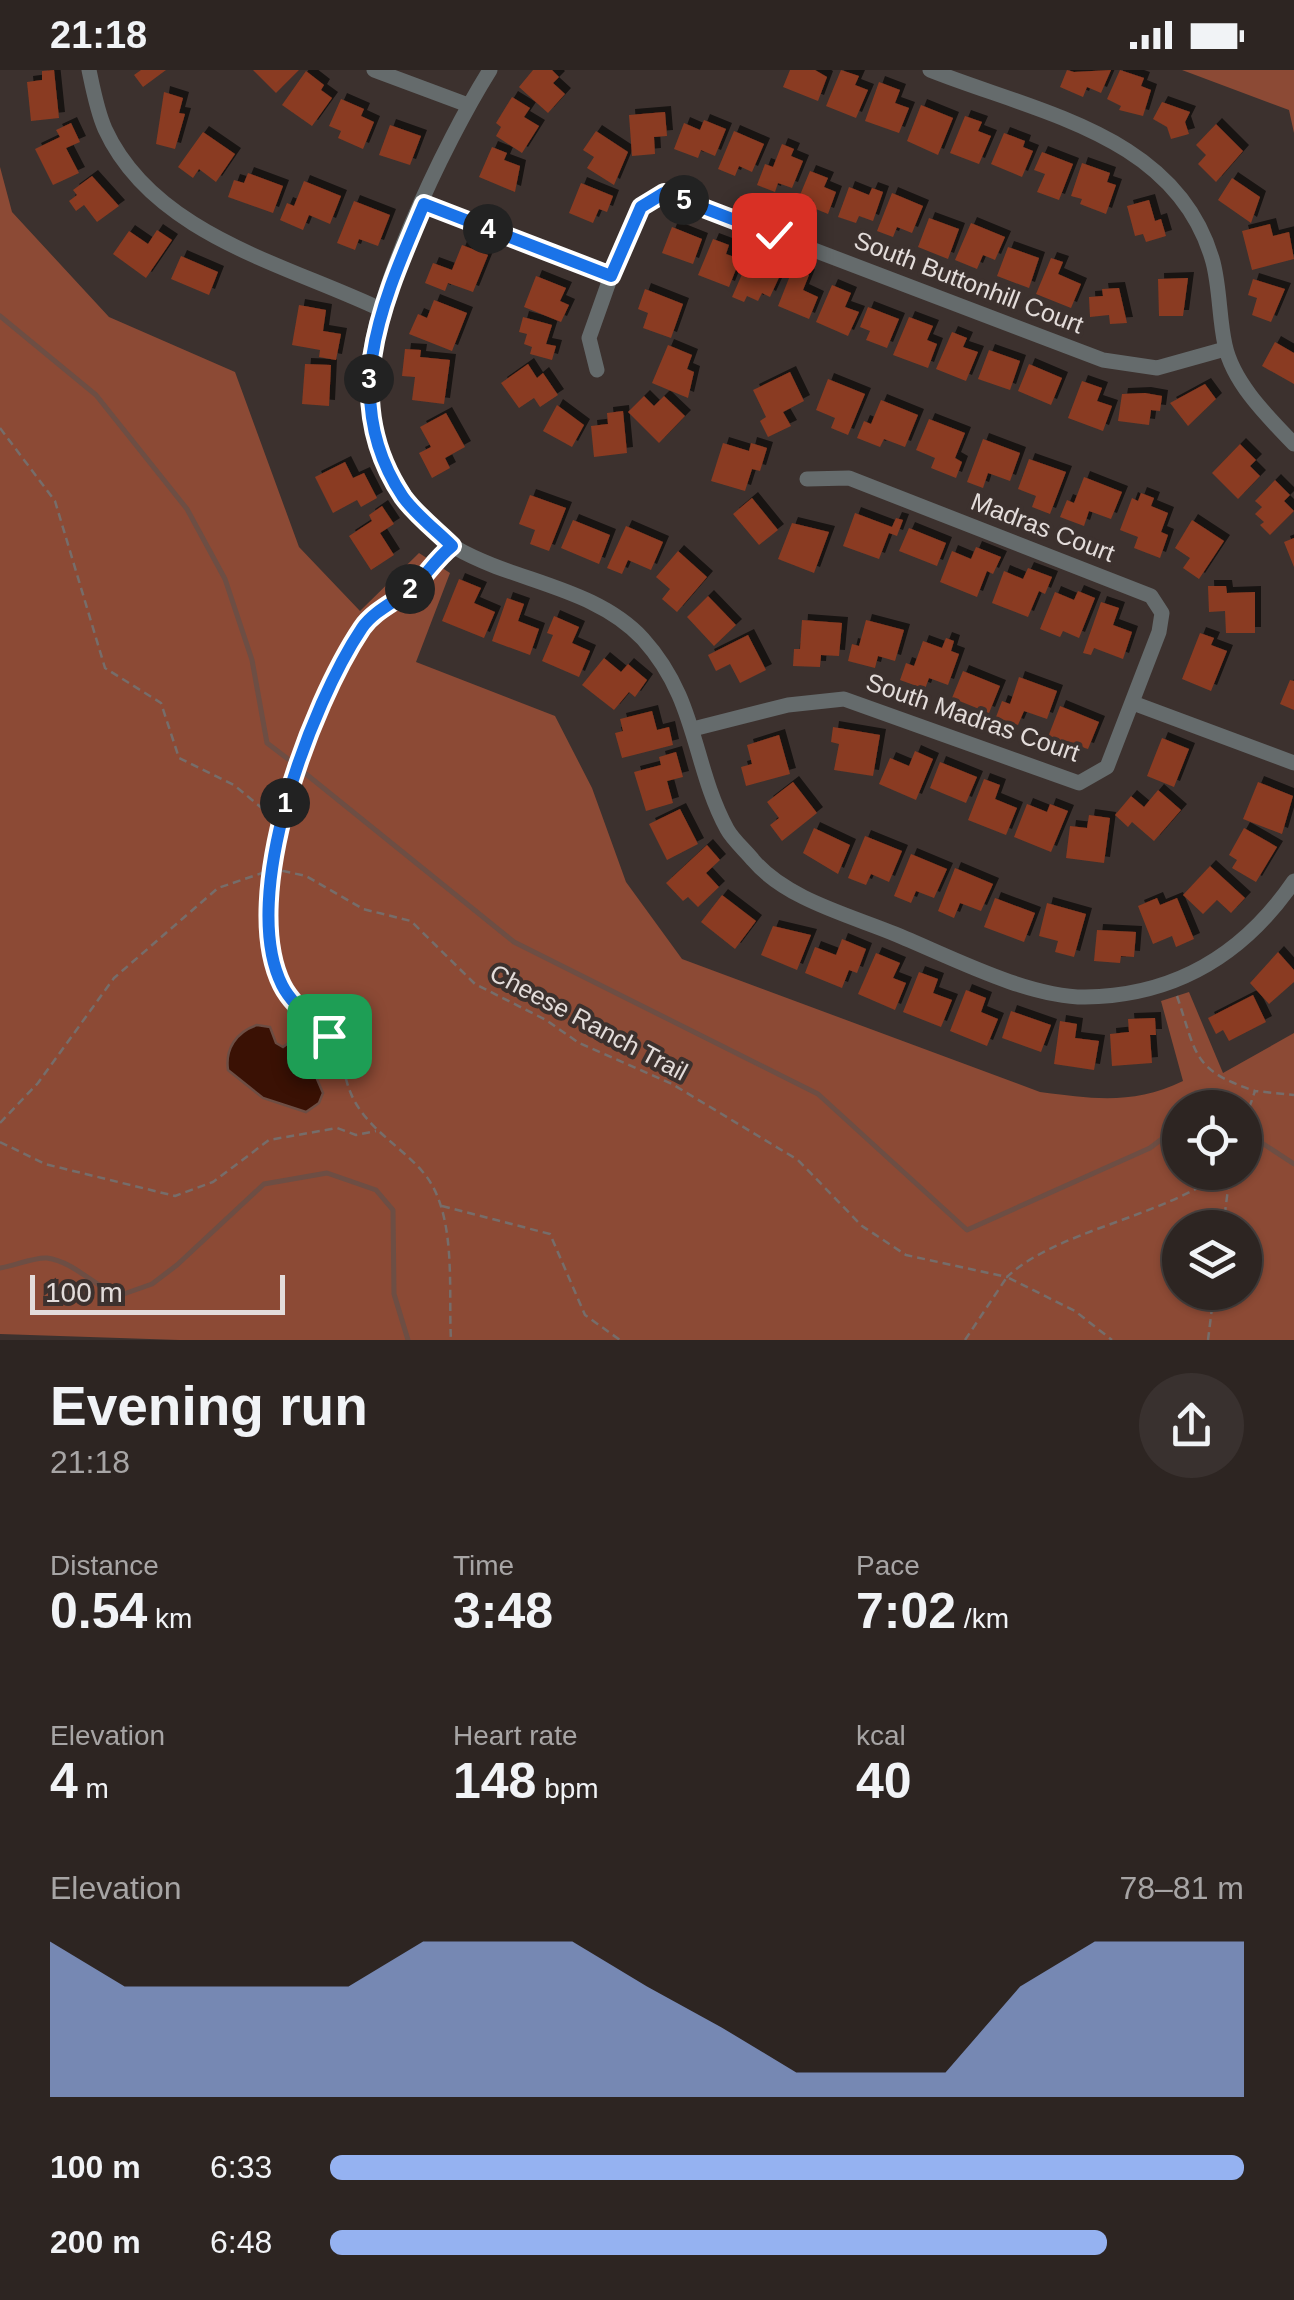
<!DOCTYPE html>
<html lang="en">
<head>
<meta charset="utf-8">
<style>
	body { margin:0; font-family:Helvetica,sans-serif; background:#39312f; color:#f1f3f6; height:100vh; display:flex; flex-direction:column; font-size:38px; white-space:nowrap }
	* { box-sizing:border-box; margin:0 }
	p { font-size:32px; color:#a7a5a5 }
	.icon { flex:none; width:55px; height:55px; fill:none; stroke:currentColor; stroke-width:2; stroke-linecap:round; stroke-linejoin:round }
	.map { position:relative; height:1270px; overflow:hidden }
	.sheet { display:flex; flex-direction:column; background:#2d2522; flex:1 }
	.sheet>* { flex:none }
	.buttons { position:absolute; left:1162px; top:1020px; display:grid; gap:20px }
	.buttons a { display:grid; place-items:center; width:100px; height:100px; border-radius:50%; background:#2d2522; box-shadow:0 2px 8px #0004,0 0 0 2px #484240; font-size:50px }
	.scale { position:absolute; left:30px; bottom:25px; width:255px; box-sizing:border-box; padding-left:10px; border:5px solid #e3dcda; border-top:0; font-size:28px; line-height:35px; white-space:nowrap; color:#e3dcda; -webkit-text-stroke:8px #3c312e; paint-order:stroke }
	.pin { position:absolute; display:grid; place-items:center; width:85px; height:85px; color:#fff; margin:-42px; border-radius:20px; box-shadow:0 5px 15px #0006 }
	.km { position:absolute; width:50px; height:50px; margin:-25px; border-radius:50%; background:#222; color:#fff; font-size:28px; line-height:50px; text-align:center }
	.round { display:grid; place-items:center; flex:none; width:105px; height:105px; border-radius:52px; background:#39312f }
	.headline { display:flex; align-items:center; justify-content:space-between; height:170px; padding:0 50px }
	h1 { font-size:55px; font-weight:700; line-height:75px }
	.stats { display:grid; grid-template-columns:repeat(3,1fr); gap:15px; height:170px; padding:10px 50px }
	.stats div { display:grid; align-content:center }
	.stats b { font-size:50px; font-weight:700 }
	.stats small { font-size:28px; font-weight:400 }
	.stats p { font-size:28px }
	.chart { height:280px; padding:20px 50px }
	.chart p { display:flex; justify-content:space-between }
	.chart svg { width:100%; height:180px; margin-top:10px; fill:#95b2f1; opacity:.7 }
	ul { padding:0 50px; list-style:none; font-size:32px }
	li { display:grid; grid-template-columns:160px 120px 1fr; align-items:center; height:75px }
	li i { height:25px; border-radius:12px; background:#95b2f1 }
	.status { display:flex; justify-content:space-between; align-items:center; height:70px; padding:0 50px; background:#2d2522; direction:ltr }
	.status svg { height:28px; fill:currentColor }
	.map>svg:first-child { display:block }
</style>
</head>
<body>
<div class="status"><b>21:18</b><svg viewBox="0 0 49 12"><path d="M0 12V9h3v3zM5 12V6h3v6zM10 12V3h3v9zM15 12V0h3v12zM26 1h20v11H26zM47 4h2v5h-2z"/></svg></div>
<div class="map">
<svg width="1294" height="1270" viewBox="0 0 1294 1270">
	<defs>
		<filter id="shadow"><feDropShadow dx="6" dy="-6" stdDeviation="0" flood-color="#0009"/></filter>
	</defs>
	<rect width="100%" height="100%" fill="#3c312e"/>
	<path fill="#8c4a35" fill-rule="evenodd" d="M1182,0H1294V63L1289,40Z
		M0,97L12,142L109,247L235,302L299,477L360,541L419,483L450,503L416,592L555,646L592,718L626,812L682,889L1040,1022C1094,1029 1133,1035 1183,1011L1161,931L1189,922L1223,1003L1294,963V1270H179L0,1264ZM1180,1038H1245V1102H1180ZM1180,1158H1245V1222H1180Z"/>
	<path fill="#3a1104" stroke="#6d4e44" stroke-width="2.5" d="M257,955L270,957L276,973L283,977L291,971L304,974L303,992L314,1002L323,1023L319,1033L306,1042L263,1028L228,1000C225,979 236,962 257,955Z"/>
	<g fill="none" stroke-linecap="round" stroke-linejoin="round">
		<path stroke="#6d4e44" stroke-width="5" d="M0,246L96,325L187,439L225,509L252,590L267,673L288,689
			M306,704L514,872L818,1024L967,1160L1150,1078L1180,1055
			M1203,1038H1206
			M1245,1062L1294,1094
			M0,1198C14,1196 34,1187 47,1188C72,1191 95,1216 118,1226L152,1214L177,1195L264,1114L327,1103L376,1120L393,1140L394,1224L408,1270"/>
	</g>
	<path fill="#8a3b21" filter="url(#shadow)" d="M54,0L59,48L31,51L27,12L42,10V1Z
		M141,0H166L143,17L134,5Z
		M253,0H299L276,23Z
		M533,0H552L559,7L553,13L565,24L548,43L519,17Z
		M790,0H815L827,7L818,31L783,17Z
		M841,0L859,6L855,15L868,20L856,48L826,36Z
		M1067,0L1074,2L1111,0L1101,23L1087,17L1083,27L1060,17Z
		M1120,0L1144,8L1141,16L1151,20L1143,46L1119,40L1121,36L1107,29Z
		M306,1L324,15L321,20L332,28L312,56L282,35Z
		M879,12L900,20L895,33L909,38L899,63L865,51Z
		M164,22L183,28L179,43L185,44L175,79L156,74Z
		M512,27L530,38L524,47L539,56L522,83L496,66L501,57L496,53Z
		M341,29L364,39L361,46L374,52L363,79L338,68L341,61L329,56Z
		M1162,32L1190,42L1185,52L1189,64L1171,69L1167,57L1153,49Z
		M921,35L953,48L938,85L907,71Z
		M665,42L667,66L654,67L655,84L632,86L629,45Z
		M965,46L982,52L978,61L991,66L979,94L950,83Z
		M704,50L726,59L715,86L701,80L698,88L674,79L684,53L700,60Z
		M71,53L80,72L66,78L79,103L53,115L35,79L60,67L56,60Z
		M1216,54L1243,81L1216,112L1198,94L1206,85L1196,75Z
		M390,55L421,66L410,95L379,85Z
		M596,61L628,82L614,115L587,98L594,87L583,80Z
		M734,61L764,74L752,102L739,96L735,106L718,99Z
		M203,62L235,84L216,112L199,99L193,108L178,97Z
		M1004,63L1025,71L1023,77L1033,81L1022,107L991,94Z
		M782,74L794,79L791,86L803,91L792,118L778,113L775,122L757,115L765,94L773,97Z
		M492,77L507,83L504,90L520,96L515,122L479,107Z
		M1042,82L1073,94L1059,130L1037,122L1045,104L1034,100Z
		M1082,93L1110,103L1107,112L1116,115L1106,144L1080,134L1082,129L1071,126Z
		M810,101L828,108L824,117L836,122L828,144L811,137L814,131L800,125Z
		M248,103L283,116L273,143L228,127L234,110L244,113Z
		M92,106L119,136L97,152L84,135L76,141L69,131L77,125L73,120Z
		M1232,108L1260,127L1251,153L1218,130Z
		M304,111L341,126L330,154L309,145L303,160L280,150L287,133L294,136Z
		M581,113L613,126L607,142L599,139L593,153L569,143Z
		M849,117L869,125L872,118L883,122L873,151L859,146L856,153L838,147Z
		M892,123L923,136L912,163L897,157L893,167L877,161Z
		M1149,130L1155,151L1161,149L1166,166L1146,172L1143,164L1135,166L1127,136Z
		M354,131L390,145L378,176L359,169L355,180L337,173Z
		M929,148L959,159L948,189L918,177Z
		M971,153L1005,167L995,190L983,185L977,199L955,190Z
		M1270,154L1273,166L1289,162L1294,189L1252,200L1242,161Z
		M672,157L702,169L693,194L662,183Z
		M157,160L172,170L146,208L113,184L129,161L148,174Z
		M713,169L729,175L726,184L740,189L729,217L698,205Z
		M462,175L488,185L473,222L448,213L445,221L425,213L433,193L452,200Z
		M1008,177L1039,188L1029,218L997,206Z
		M181,186L218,202L209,225L171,209Z
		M1051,188L1063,192L1058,204L1081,214L1071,238L1036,224Z
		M747,193L760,199L763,193L782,201L770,227L762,223L758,231L747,226L744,232L732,227Z
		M793,198L809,205L803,220L818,227L809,249L778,236Z
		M536,206L566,218L560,231L569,235L561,252L524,237Z
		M1188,208L1183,246H1159L1158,209Z
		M1253,209L1285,219L1271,252L1252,245L1257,228L1248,225Z
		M832,215L851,223L845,237L859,242L848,266L816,252Z
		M1119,218L1127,253L1110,254L1109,245L1090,247L1089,227L1103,226L1102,219Z
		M645,219L683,234L671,268L643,258L648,243L638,239Z
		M434,230L467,243L452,281L409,264L418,244L427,248Z
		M299,235L326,240L323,261L341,264L336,290L319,287L320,280L292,275Z
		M868,237L899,249L887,278L866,270L870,261L860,257Z
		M523,247L552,255L546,274L556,276L552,290L530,284L532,277L524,274L527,264L519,262Z
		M909,247L933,256L927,270L937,274L928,298L893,285Z
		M952,262L967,268L963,277L978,282L966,311L936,299Z
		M1275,272L1294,283V314L1262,296Z
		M668,275L692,285L687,299L694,302L688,328L652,313Z
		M405,279L421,280L420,287L450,290L444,334L412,330L415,307L402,306Z
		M989,280L1020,291L1010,320L978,309Z
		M305,294L331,295L329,336L302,334Z
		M528,294L537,308L543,303L558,325L540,337L534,328L519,338L501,313Z
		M1029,294L1062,308L1051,335L1018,321Z
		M790,302L804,331L783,342L791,356L768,367L760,351L766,347L753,320Z
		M828,309L865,324L848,365L831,358L835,348L816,340Z
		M1082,311L1102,318L1097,331L1112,336L1103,361L1068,348Z
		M1205,314L1216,329L1188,356L1170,333Z
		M1145,323L1162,326L1160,341L1151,340L1149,355L1118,351L1122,324Z
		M644,326L654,336L664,326L685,346L659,373L628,342Z
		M881,330L918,345L905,377L884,369L880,377L857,368L864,351L871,354Z
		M557,335L584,355L572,377L543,361Z
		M623,341L627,383L594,387L591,356L608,354L607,343Z
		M446,343L465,377L445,388L450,398L432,408L419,383L431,377L420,357Z
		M929,349L965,363L955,388L962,392L956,408L931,398L935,388L916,380Z
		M983,369L1020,383L1010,411L988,403L983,418L967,412Z
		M723,373L749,381L751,373L767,378L760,401L752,399L745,421L711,411Z
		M1240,374L1256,390L1250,396L1260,406L1238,429L1212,403Z
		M1029,389L1066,402L1050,444L1032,437L1036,426L1018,419Z
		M345,392L353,408L364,403L377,428L361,437L357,430L333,443L315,407Z
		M1084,407L1122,422L1111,449L1089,441L1084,456L1060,447L1067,430L1074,433Z
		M1275,410L1290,425L1284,431L1294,441L1270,465L1260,455L1264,452L1255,444L1262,437L1255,431Z
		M1141,423L1154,428L1151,436L1168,443L1161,462L1168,465L1160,488L1134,478L1138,467L1120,460L1132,428L1138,431Z
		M530,425L566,438L549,481L530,474L535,460L519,454Z
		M752,428L778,460L759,475L733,444Z
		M382,436L394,454L380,463L394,485L371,500L349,466L372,451L369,445Z
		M855,443L892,457L896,448L903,450L897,466L889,463L879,489L843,476Z
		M573,450L610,465L599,494L561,478Z
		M1192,450L1224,471L1199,509L1183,498L1190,488L1175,478Z
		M792,453L829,462L814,503L778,489Z
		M626,456L663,472L651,500L628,490L622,504L607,498Z
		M909,458L946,473L937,496L899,481Z
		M1294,468V497L1284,472Z
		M976,477L1001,487L993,504L987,501L977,527L940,512L952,481L971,489Z
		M678,481L707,507L677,542L662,529L670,519L656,507Z
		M1028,498L1052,507L1045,524L1039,521L1028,547L992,533L1004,501L1023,509Z
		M459,509L481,518L474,533L495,542L484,568L442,551Z
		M1208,516H1226L1227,523L1255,522V563H1226L1225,541L1209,542Z
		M1078,521L1095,528L1079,568L1063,561L1060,567L1040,559L1055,522L1074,530Z
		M708,526L736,555L714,576L687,547Z
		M507,528L524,534L518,551L539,559L530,585L492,571Z
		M1101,532L1119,538L1113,555L1132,562L1123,589L1094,578L1091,585L1083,583Z
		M554,546L579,557L572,573L590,581L579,607L542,591L553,565L547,563Z
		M802,550L842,553L839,586L821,585L820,597L793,596L794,579H800Z
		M866,550L904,560L895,591L878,586L875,598L848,591L852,574L859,576Z
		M1200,563L1214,568L1211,575L1227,581L1211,621L1182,609Z
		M748,565L766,600L740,613L730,594L716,601L708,585Z
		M946,568L954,571L951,581L959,584L948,615L929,608L925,619L900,610L906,593L914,596L923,571L942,578Z
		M604,588L621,602L628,594L647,610L635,627L629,622L614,640L582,615Z
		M963,601L1000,616L989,643L952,628Z
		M1019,607L1057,621L1047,649L1024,641L1018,655L996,647L1002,631L1010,634Z
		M1290,610L1294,611V640L1280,634Z
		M1060,636L1099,652L1088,679L1048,667Z
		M652,641L657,660L669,657L673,675L622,688L615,663L623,661L620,649Z
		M833,657L880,665L873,706L834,700L839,674L831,672Z
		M779,665L790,704L746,716L741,697L752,694L747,675Z
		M1162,668L1189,679L1174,717L1147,706Z
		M915,681L933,689L916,730L879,714L890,688L909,696Z
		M676,682L683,707L667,711L673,733L646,741L634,702L661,695L659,687Z
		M940,692L977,707L966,733L930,718Z
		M984,709L1000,715L995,729L1017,738L1006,765L968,750Z
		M793,712L817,743L782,771L770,755L779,748L767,732Z
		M1258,712L1293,726L1282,764L1243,749Z
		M1158,720L1181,740L1154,771L1132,752L1128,757L1115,745L1131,726L1144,737Z
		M1027,734L1047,742L1050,734L1068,741L1051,782L1014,767Z
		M680,739L698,774L667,790L649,754Z
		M1089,745L1110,748L1104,793L1066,788L1070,756L1087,758Z
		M814,758L850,775L838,804L803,783Z
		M1244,758L1277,777L1256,812L1232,798L1237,790L1229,785Z
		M865,766L902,781L889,812L871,804L866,815L848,808Z
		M707,775L720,790L706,803L719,817L698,837L688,827L683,831L666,813Z
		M911,784L947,799L934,828L916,821L911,833L894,826Z
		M1210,796L1245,828L1231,843L1217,830L1203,844L1183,825Z
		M955,798L993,814L981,841L960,833L954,848L938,841Z
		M722,825L756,851L735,879L701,852Z
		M995,828L1035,843L1024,872L984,857Z
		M1157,828L1160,835L1177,828L1194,869L1176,877L1172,866L1153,874L1138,836Z
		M1047,833L1086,844L1074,887L1055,882L1058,871L1039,866Z
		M773,856L811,865L797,900L761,885Z
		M1097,860L1136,862L1134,887L1121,886L1120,893L1094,891Z
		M842,869L866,879L857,903L849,900L842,918L805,903L815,877L836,885Z
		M1278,882L1294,900V912L1269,934L1250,913Z
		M876,883L900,893L893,908L906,913L895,940L858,924Z
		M919,902L938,909L933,923L952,930L941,957L903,942Z
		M966,920L986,928L981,942L998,949L987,976L950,961Z
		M1253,925L1266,952L1229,971L1223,960L1216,964L1208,948Z
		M1011,941L1051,955L1041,982L1002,968Z
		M1155,948L1156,965H1150L1152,993L1112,996L1110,964L1129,962L1128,949Z
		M1060,951L1077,954L1075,968L1099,971L1094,1000L1054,994Z"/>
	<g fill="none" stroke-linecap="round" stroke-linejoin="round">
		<path stroke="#766d6a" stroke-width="2.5" stroke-dasharray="8 5" stroke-linecap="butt" d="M0,358L55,431L105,598L161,633L179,688L234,715L280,753
			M439,486C430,495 424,506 415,515C399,530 375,540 362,558C308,637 243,817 280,910C290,935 315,947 330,967C344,986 343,1010 354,1030C370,1060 400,1076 422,1101C458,1141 448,1220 451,1270
			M1177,926C1197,985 1192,1000 1255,1021
			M1245,1050L1255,1021L1294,1025
			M0,1053L38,1013L114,908L218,818L274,799L306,806L363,839L411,851L475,914L546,950L579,973L672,1014L798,1090L862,1156L906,1185L1007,1207C1055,1161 1163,1147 1223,1102
			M0,1072L45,1094L175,1126L213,1112L269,1070L337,1058L356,1065L376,1061
			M442,1136L550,1164L585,1245L620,1270
			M1223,1158L1228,1119L1225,1102
			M965,1270L1007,1207L1075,1241L1112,1270
			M1208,1270L1214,1222"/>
		<path stroke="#656b6c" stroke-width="15" d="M89,0C93,19 97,41 105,59C153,164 285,194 380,239
			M374,0L468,35
			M490,0C446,70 363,239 368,321C371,365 390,414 421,444C432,455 443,470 456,478C515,512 595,517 643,569C698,630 692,694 727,759C733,770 745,780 753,790C786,829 849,845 895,864C949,886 1026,927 1085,927C1175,926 1244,884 1294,811
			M930,0C1038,43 1178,65 1213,192C1220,219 1219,248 1225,275C1233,313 1268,347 1294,374
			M424,134L611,206
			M597,300L589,268L611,206L641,137L664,123L1103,290L1157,298L1225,279
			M1133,633L1294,693
			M693,659L788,635L844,629L1079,713L1107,697L1159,562L1162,543L1151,526L849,408L807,409"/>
	</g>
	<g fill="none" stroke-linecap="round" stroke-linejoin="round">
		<g stroke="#fff" stroke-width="20">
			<path id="route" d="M329,966C313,950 292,935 282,915C238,827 311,634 362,558C375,539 400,530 416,515C429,501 437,488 452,476C437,461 416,445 403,427C337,328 383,231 424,134L611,206L641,137L664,123L774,165"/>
		</g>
		<use href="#route" stroke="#1a73e8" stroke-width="12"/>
	</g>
	<g text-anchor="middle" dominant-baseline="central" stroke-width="8" stroke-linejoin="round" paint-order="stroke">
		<g font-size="25" fill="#e3dcda" stroke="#3c312e">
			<text transform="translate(969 212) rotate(21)">South Buttonhill Court</text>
			<text transform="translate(1043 457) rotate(21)">Madras Court</text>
			<text transform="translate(973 647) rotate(19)">South Madras Court</text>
			<text transform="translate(589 952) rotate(28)">Cheese Ranch Trail</text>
		</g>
	</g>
</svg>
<div class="buttons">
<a><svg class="icon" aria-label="locate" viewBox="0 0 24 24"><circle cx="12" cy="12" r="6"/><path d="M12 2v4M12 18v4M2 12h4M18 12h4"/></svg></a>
<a><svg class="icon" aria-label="layers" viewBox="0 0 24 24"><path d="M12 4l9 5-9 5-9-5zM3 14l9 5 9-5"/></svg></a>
</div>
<div class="scale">100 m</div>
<div class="pin" style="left:329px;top:966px;background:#1e9e55"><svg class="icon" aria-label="arrive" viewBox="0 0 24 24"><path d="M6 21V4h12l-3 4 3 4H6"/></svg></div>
<div class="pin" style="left:774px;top:165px;background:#d93025"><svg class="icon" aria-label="check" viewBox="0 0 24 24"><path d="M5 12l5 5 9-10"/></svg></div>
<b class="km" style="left:285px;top:733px">1</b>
<b class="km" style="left:410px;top:519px">2</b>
<b class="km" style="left:369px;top:309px">3</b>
<b class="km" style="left:488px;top:159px">4</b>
<b class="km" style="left:684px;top:130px">5</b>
</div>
<section class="sheet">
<div class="headline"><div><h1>Evening run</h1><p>21:18</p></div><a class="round"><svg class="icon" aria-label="share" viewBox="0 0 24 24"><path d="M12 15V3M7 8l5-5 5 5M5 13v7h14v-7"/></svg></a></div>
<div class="stats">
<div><p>Distance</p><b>0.54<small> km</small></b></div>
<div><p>Time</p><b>3:48</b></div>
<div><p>Pace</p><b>7:02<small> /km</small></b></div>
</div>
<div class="stats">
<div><p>Elevation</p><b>4<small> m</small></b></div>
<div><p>Heart rate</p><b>148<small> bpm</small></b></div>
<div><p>kcal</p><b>40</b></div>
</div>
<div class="chart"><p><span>Elevation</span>78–81 m</p>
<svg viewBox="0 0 160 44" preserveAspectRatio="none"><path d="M0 44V6L10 17L20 17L30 17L40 17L50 6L60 6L70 6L80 17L90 27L100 38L110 38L120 38L130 17L140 6L150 6L160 6V44z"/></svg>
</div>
<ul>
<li><b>100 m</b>6:33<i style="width:100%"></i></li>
<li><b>200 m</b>6:48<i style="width:85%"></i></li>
</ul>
</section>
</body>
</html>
